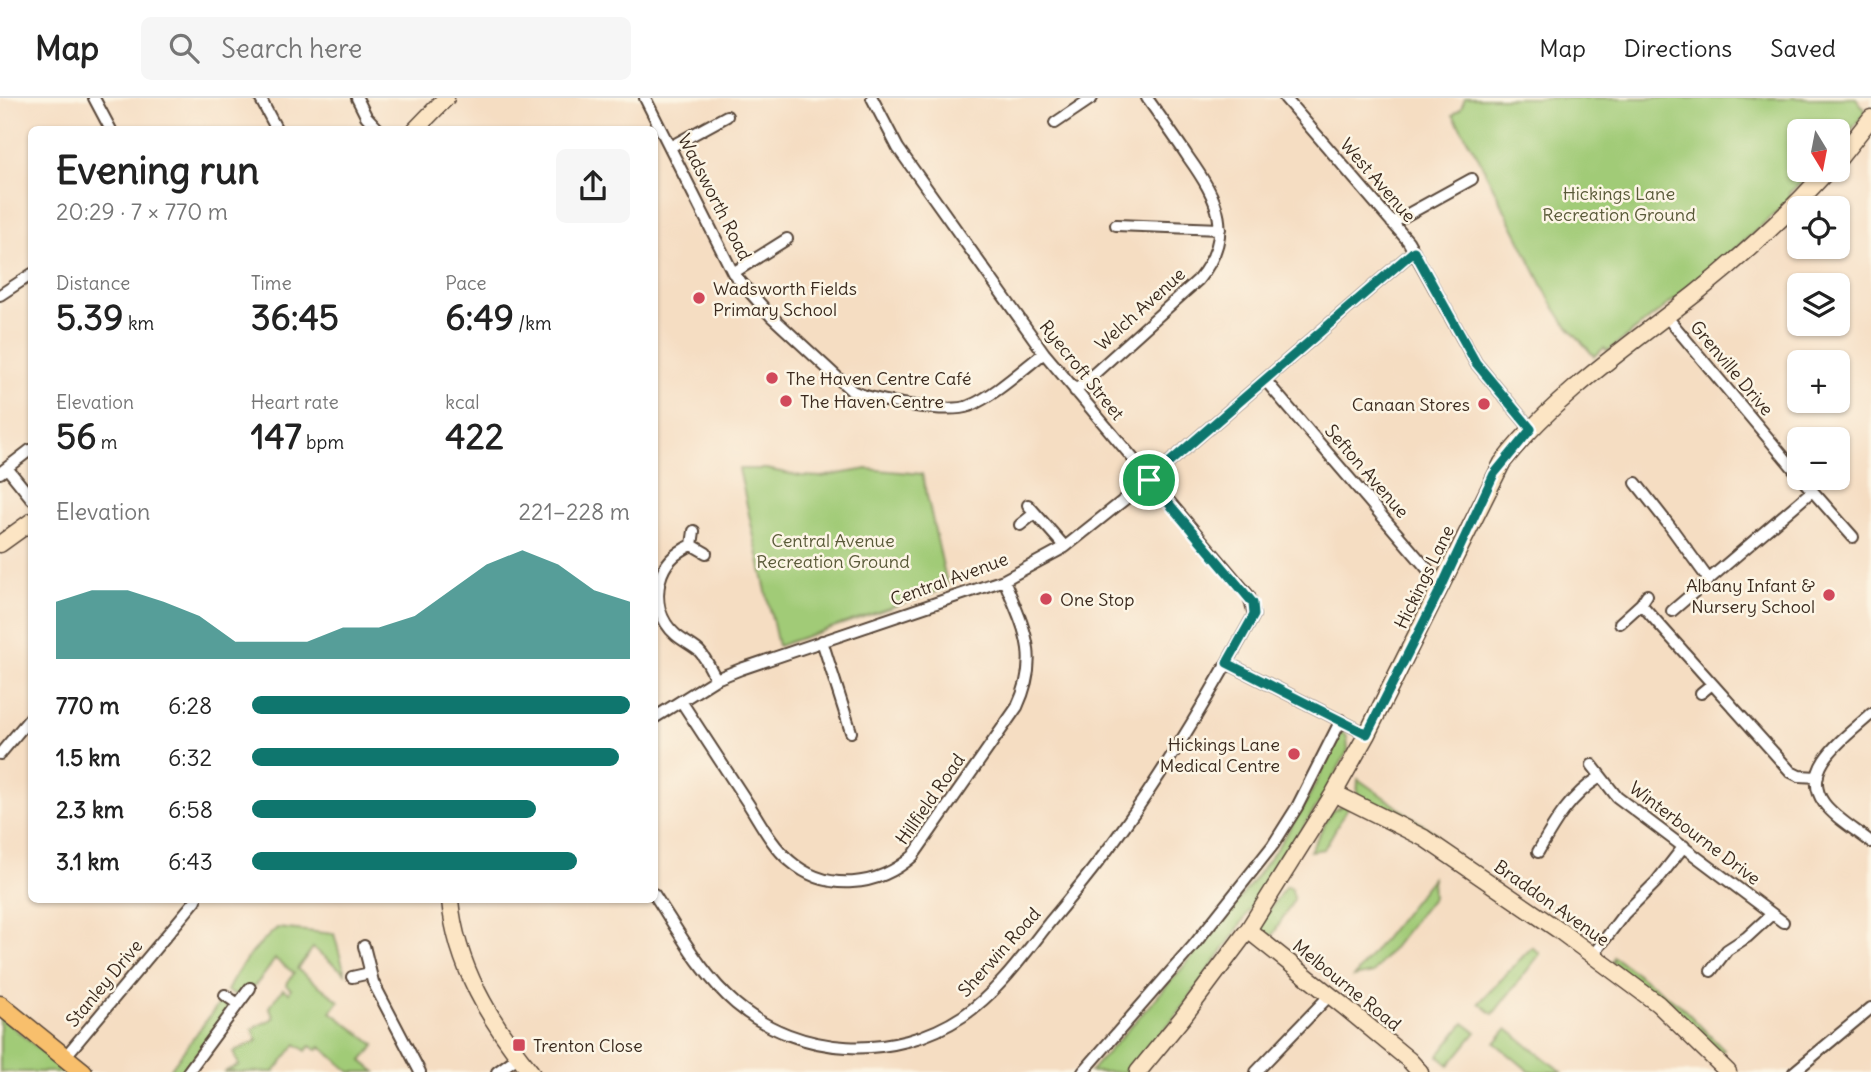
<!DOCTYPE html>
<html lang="en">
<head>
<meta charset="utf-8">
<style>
	body { margin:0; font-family:Delius,sans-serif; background:#f6f6f6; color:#222; height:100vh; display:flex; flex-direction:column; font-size:26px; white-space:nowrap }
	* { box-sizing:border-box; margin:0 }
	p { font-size:23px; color:#767676 }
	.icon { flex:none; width:38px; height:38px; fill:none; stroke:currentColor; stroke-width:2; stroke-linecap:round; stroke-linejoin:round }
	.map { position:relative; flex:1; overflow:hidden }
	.sheet { position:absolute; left:28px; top:28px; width:630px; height:777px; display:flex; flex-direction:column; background:#fff; border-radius:10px; box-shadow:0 2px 5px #0004 }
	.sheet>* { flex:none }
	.needle { width:46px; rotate:170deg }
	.fabs { position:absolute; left:1787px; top:21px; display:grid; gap:14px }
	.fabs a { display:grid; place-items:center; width:63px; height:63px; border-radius:10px; background:#fff; box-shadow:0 2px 5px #0004; font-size:35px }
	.pin { position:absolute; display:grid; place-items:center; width:60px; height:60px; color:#fff; margin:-30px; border:4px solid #fff; border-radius:50%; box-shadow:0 2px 7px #0007 }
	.round { display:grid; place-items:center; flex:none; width:74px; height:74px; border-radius:10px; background:#f6f6f6 }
	.head { display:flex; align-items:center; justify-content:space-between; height:119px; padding:0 28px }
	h1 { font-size:38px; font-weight:700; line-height:52px }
	.metrics { display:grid; grid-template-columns:repeat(3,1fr); gap:10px; height:119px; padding:7px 28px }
	.metrics div { display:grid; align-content:center }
	.metrics b { font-size:35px; font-weight:700 }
	.metrics small { font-size:19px; font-weight:400 }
	.metrics p { font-size:19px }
	.chart { height:196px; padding:14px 28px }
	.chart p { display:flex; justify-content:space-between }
	.chart svg { width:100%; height:126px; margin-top:7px; fill:#0f766e; opacity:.7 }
	ul { padding:0 28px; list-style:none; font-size:23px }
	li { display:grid; grid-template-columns:112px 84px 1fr; align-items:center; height:52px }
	li i { height:18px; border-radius:9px; background:#0f766e }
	header { display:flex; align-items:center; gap:42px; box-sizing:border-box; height:98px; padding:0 35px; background:#fff; border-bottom:2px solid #e0e0e0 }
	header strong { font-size:33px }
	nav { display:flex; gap:38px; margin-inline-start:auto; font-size:24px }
	.search { width:490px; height:63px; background:#f6f6f6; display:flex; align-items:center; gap:18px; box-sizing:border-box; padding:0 24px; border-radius:10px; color:#767676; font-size:26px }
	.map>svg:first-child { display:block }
</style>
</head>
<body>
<header>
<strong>Map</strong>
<div class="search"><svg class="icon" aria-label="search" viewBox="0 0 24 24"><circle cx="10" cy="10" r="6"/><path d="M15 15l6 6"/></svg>Search here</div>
<nav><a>Map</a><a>Directions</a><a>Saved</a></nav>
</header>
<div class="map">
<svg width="1871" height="974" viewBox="0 0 1871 974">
	<rect width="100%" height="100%" fill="#fcf5e5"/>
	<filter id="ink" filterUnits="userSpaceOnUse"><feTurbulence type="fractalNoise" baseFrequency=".0143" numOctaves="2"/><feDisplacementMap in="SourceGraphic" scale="14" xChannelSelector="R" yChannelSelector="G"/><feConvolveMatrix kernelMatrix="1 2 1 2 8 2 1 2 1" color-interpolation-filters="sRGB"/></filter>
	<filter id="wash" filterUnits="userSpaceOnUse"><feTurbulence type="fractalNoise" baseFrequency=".00686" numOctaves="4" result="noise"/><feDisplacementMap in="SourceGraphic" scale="28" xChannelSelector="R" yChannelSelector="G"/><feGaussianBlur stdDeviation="1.57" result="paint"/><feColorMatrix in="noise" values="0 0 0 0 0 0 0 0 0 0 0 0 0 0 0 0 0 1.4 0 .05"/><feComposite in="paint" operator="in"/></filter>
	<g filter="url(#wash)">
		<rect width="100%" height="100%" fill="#f5ddc2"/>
		<path fill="#a1cb77" stroke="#6e7a4a" stroke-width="2" d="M1465,0H1856L1866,13L1838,49V33H1799V72H1817C1807,82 1798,86 1789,95L1790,101C1733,156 1671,205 1608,253L1604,250L1594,258L1564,224L1551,204L1478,59L1453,17L1461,10Z
			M739,371H766L801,378L821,379L867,371L922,376L948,490L778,548Z
			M1342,633L1347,639L1348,652L1324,697L1235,835L1180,913L1129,974H1090C1160,895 1235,816 1292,727C1312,697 1326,664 1342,633Z
			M1358,681L1429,731L1437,736L1433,740L1357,701Z
			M1345,707L1348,709L1324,751L1310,753L1332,713Z
			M1432,780L1433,799L1373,875L1354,879Z
			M1286,788L1291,790L1294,801L1270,842L1262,835L1260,825Z
			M277,830L334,836L345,875L313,850L297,871L339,903L331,914L375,947L362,963L376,974H350L320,948L317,952L310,948L306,953L296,946L274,974H224L239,967L233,954L257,943L252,931L274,920L269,909L283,891L289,895L291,891L286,887L294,875L275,861C265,875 247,907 227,893C240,866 255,850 277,830Z
			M1532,849L1540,856L1493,916L1479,905Z
			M1614,859L1680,907L1724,952L1718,956L1612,864Z
			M223,900L227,909L226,916L183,974H168Z
			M0,919L68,974H0Z
			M1464,925L1476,934L1449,967L1438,958Z
			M1507,931L1562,974H1530L1495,945Z"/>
	</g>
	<g filter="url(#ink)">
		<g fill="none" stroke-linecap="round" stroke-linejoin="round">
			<g stroke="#574537" stroke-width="14">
				<path id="street" d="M94,0L111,32
					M260,0L277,32
					M357,0L366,18L379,32
					M645,0L733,175L771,218L852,293C875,303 946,316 969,308C994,298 1022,272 1044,255
					M1285,0L1408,143L1476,265L1531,331
					M1055,25L1092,0
					M670,49L727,18
					M1392,125L1472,81
					M1116,127L1220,131
					M733,175L787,141
					M0,197L32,176
					M1666,218L1799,377
					M1265,282L1442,488
					M1075,293L1198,182C1236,136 1218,101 1188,59C1175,39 1161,20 1147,0
					M7,370L32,401
					M0,375L30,352
					M1801,380L1853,439
					M1636,385L1669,427L1709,482
					M1028,407L1065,449
					M1020,427L1035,415
					M694,433L692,447C676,454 664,465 660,482C655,503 660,523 676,537C683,543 692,547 699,553C706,560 711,572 716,581
					M692,447L706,455
					M1641,506L1791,674L1799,678L1818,679
					M1672,513L1812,393
					M1620,525L1641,506L1647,497
					M822,543L851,634
					M1227,565L1367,636
					M1701,595L1712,586
					M681,603C704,638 726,672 749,707C761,726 773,749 790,763C827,795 878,789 913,758L1017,609C1041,558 1024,530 1004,482
					M1871,616C1849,637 1798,669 1824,705C1835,720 1856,732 1871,744
					M654,620L716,581L741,571L1004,482L1065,449L1149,382L1414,153
					M0,656L32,618
					M1592,667L1617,699L1783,824
					M1538,754C1555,724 1570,698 1600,679
					M654,796C679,834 701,876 736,906C799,959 894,964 963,918C998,894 1023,858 1049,825C1075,794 1101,762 1124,729C1172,662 1214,589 1254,517L1249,498L1044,255L898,50L872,0
					M364,848L373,884L420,974
					M1593,857L1624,816L1656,784L1684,748
					M1711,873L1727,852L1747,839L1772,816
					M352,879L370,875
					M225,897L238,906
					M65,959L196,802
					M188,974L250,890
					M497,974L518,959
					M1083,974L1193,848L1273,747L1297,709L1341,622
					M1256,974L1330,897
					M1794,974L1871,910"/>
			</g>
			<g stroke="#574537" stroke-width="19">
				<path id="secondary" d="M415,32L446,0
					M1838,62L1871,20
					M0,446L32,423
					M1334,695L1424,740L1560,833L1658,906L1728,974
					M450,802C456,867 490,924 531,974
					M1248,832L1346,910L1409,962L1420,974
					M1138,974L1183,919L1248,832L1334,695L1367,636L1502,365C1553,299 1630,247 1695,196C1743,158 1787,117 1828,72"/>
			</g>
			<g stroke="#574537" stroke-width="21">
				<path id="primary" d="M0,907L83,974"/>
			</g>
			<use href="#street" stroke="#fff" stroke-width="10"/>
			<use href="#secondary" stroke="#fce5c4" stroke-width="16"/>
			<use href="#primary" stroke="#f8bf6c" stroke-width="18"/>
		</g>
	</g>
	<g fill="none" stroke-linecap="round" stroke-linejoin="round" filter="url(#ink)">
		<g stroke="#fff" stroke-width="14">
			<path id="route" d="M1414,153L1476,265L1531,331L1494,376L1442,488L1367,636L1227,565L1254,517L1253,505L1149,382Z"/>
		</g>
		<use href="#route" stroke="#0f766e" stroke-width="9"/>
	</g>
	<g fill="#d1495b" stroke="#fcf5e5" stroke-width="2.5">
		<circle cx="699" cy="200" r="7"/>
		<circle cx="772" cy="280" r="7"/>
		<circle cx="786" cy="303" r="7"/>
		<circle cx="1484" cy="306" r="7"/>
		<circle cx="1829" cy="497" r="7"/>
		<circle cx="1046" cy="501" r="7"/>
		<circle cx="1294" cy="656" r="7"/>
		<rect x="512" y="940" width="14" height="14" rx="3.5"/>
	</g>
	<g text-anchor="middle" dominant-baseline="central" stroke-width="5" stroke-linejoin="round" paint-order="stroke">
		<g font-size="18" fill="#3b2a1e" stroke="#fcf5e5">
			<text transform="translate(1378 82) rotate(49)">West Avenue</text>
			<text transform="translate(715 99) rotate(63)">Wadsworth Road</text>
			<text transform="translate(1140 211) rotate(-42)">Welch Avenue</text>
			<text transform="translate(1732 270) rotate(50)">Grenville Drive</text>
			<text transform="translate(1082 272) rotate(51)">Ryecroft Street</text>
			<text transform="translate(1367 373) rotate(49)">Sefton Avenue</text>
			<text transform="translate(1424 479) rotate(-64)">Hickings Lane</text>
			<text transform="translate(949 481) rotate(-20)">Central Avenue</text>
			<text transform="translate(930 701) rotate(-55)">Hillfield Road</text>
			<text transform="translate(1695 735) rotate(37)">Winterbourne Drive</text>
			<text transform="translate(1552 805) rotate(35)">Braddon Avenue</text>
			<text transform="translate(999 854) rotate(-48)">Sherwin Road</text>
			<text transform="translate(104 885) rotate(-50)">Stanley Drive</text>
			<text transform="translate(1347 887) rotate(39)">Melbourne Road</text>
		</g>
		<g font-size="18" fill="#5a5a39" stroke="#fcf5e5">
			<text x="1619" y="95">Hickings Lane<tspan x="1619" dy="21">Recreation Ground</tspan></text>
			<text x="833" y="442">Central Avenue<tspan x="833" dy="21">Recreation Ground</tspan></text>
		</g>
		<g font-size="18" fill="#3b2a1e" stroke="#fcf5e5" text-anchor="start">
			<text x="713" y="190">Wadsworth Fields<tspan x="713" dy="21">Primary School</tspan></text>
			<text x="786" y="280">The Haven Centre Café</text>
			<text x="800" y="303">The Haven Centre</text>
			<text x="1470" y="306" text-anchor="end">Canaan Stores</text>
			<text x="1815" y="487" text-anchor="end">Albany Infant &amp;<tspan x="1815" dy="21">Nursery School</tspan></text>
			<text x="1060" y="501">One Stop</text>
			<text x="1280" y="646" text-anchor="end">Hickings Lane<tspan x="1280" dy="21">Medical Centre</tspan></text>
			<text x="533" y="947">Trenton Close</text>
		</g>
	</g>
</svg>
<div class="fabs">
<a><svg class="needle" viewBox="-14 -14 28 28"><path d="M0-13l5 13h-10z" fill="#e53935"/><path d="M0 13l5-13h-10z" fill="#767676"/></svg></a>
<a><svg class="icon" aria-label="locate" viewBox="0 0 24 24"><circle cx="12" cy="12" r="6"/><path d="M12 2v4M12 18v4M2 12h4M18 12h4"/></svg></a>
<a><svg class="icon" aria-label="layers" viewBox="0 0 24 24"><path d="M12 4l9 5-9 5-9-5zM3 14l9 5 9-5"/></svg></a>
<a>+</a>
<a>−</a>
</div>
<div class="pin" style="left:1149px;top:382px;background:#1e9e55"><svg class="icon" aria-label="arrive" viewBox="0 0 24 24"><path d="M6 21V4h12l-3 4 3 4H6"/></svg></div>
<section class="sheet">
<div class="head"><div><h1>Evening run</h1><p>20:29 · 7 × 770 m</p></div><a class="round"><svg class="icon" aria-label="share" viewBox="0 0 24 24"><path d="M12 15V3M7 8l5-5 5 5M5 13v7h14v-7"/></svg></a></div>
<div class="metrics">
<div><p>Distance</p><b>5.39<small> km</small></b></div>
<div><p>Time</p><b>36:45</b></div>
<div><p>Pace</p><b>6:49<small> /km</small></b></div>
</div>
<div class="metrics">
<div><p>Elevation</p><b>56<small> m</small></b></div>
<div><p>Heart rate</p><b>147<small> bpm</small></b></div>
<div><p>kcal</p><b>422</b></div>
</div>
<div class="chart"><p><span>Elevation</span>221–228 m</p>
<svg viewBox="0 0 160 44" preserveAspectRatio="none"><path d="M0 44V24L10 20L20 20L30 24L40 29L50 38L60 38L70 38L80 33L90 33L100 29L110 20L120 11L130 6L140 11L150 20L160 24V44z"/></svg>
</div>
<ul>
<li><b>770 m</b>6:28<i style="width:100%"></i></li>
<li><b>1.5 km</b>6:32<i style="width:97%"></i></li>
<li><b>2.3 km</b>6:58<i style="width:75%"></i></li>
<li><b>3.1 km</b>6:43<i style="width:86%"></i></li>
</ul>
</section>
</div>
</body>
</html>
